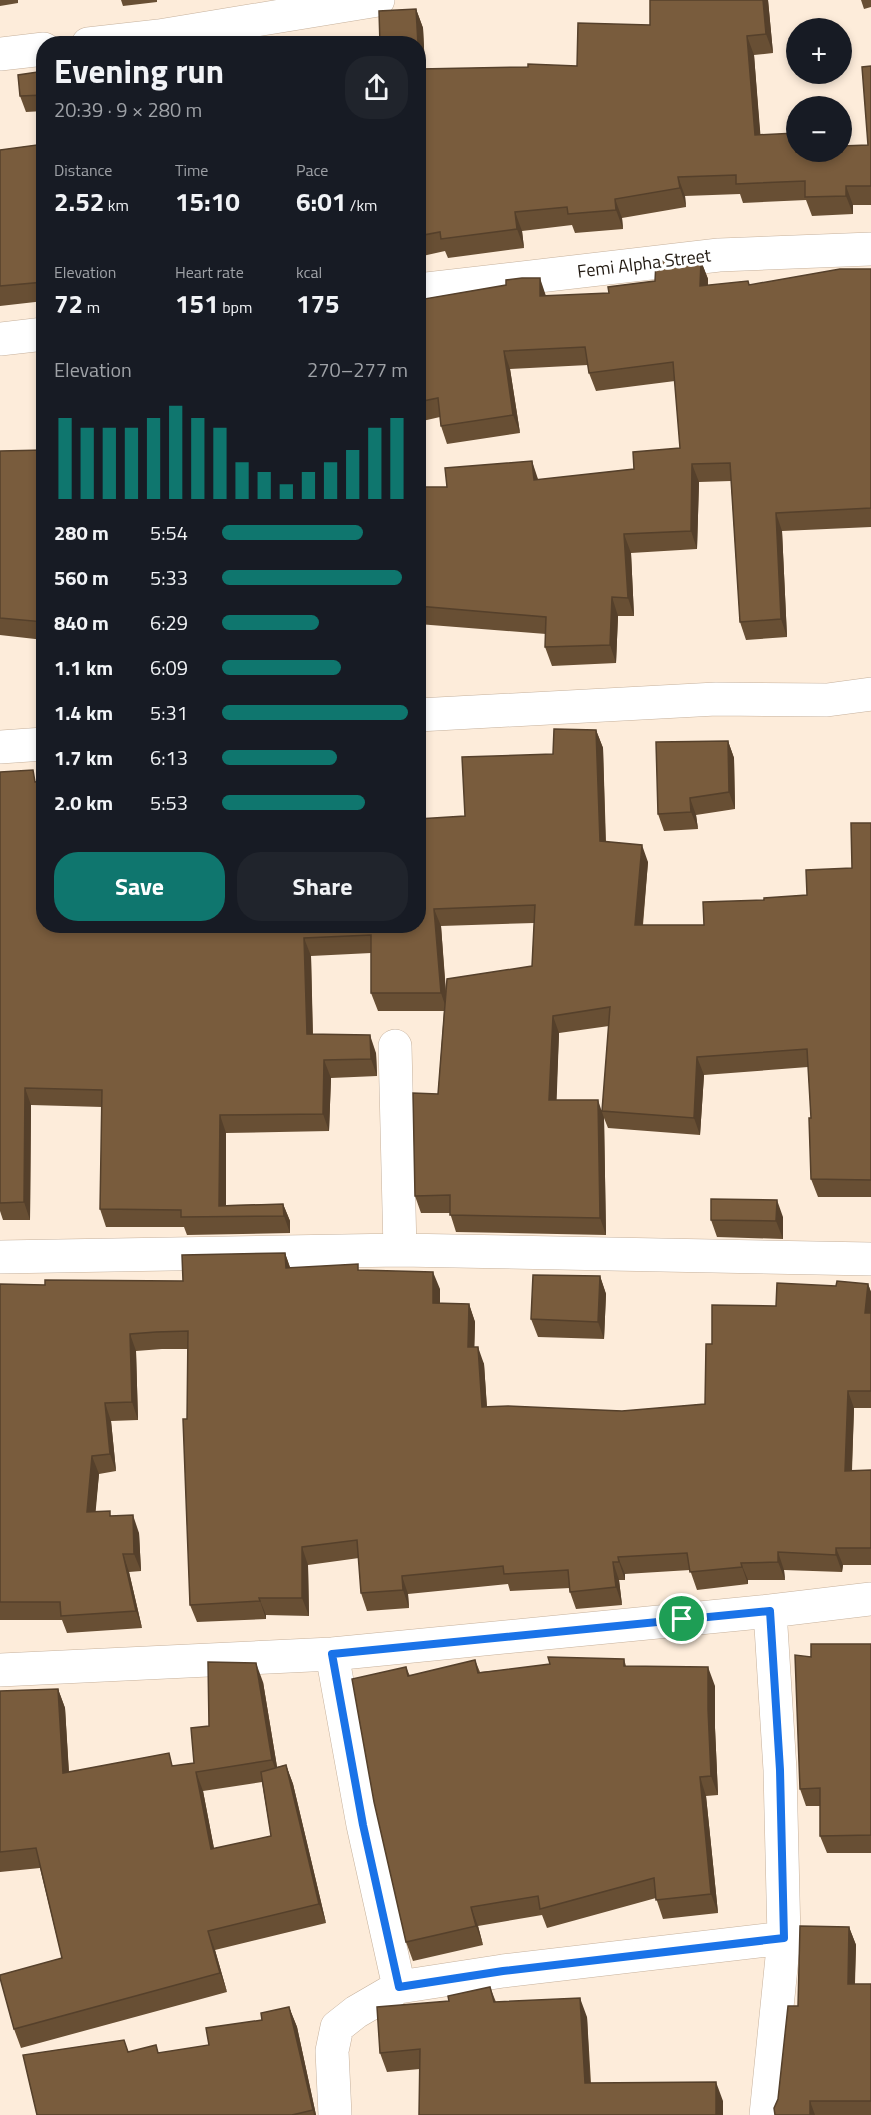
<!DOCTYPE html>
<html lang="en">
<head>
<meta charset="utf-8">
<style>
	body { margin:0; font-family:"Titillium Web",sans-serif; background:#20242c; color:#f1f3f6; height:100vh; display:flex; flex-direction:column; font-size:22px; white-space:nowrap }
	* { box-sizing:border-box; margin:0 }
	p { font-size:20px; color:#9ea1a6 }
	.icon { flex:none; width:33px; height:33px; fill:none; stroke:currentColor; stroke-width:2; stroke-linecap:round; stroke-linejoin:round }
	.map { position:relative; flex:1; overflow:hidden }
	.details { position:absolute; left:36px; top:36px; width:390px; height:897px; display:flex; flex-direction:column; background:#171b24; border-radius:24px; box-shadow:0 3px 9px #0003 }
	.details>* { flex:none }
	.fabs { position:absolute; left:786px; top:18px; display:grid; gap:12px }
	.fabs a { display:grid; place-items:center; width:66px; height:66px; border-radius:50%; background:#171b24; box-shadow:0 3px 9px #0003; font-size:30px }
	.pin { position:absolute; display:grid; place-items:center; width:51px; height:51px; color:#fff; margin:-26px; border:3px solid #fff; border-radius:50%; box-shadow:0 2px 6px #0007 }
	.round { display:grid; place-items:center; flex:none; width:63px; height:63px; border-radius:24px; background:#20242c }
	.summary { display:flex; align-items:center; justify-content:space-between; height:102px; padding:0 18px }
	h1 { font-size:33px; font-weight:700; line-height:45px }
	.stats { display:grid; grid-template-columns:repeat(3,1fr); gap:9px; height:102px; padding:6px 18px }
	.stats div { display:grid; align-content:center }
	.stats b { font-size:26px; font-weight:700 }
	.stats small { font-size:16px; font-weight:400 }
	.stats p { font-size:16px }
	.chart { height:168px; padding:12px 18px }
	.chart p { display:flex; justify-content:space-between }
	.chart svg { width:100%; height:108px; margin-top:6px; stroke:#0f766e; stroke-width:6 }
	.cta { display:flex; gap:12px; margin-top:auto; padding:12px 18px }
	.cta a { flex:1; height:69px; border-radius:24px; background:#0f766e; color:#fff; font-size:24px; font-weight:700; line-height:69px; text-align:center }
	.cta a+a { background:#20242c; color:#f1f3f6 }
	ul { padding:0 18px; list-style:none; font-size:20px }
	li { display:grid; grid-template-columns:96px 72px 1fr; align-items:center; height:45px }
	li i { height:15px; border-radius:8px; background:#0f766e }
	.map>svg:first-child { display:block }
</style>
</head>
<body>
<div class="map">
<svg width="871" height="2115" viewBox="0 0 871 2115">
	<rect width="100%" height="100%" fill="#fdecda"/>
	<g fill="none" stroke-linecap="round" stroke-linejoin="round">
		<g stroke="#c6b19c" stroke-width="34">
			<path id="minor" d="M88,44L159,36L378,0
				M0,54L44,49
				M418,290L719,255L871,249
				M0,339L44,334
				M418,715L716,699L827,700L871,694
				M0,747L44,744
				M395,1046L400,1250
				M0,1257L400,1250L871,1259
				M332,1654L363,1825L399,1987
				M0,1670L332,1654L770,1611L871,1599
				M335,2115L332,2051L337,2027L356,2012L399,1987L503,1971L784,1938
				M766,2115L784,1938L780,1770L770,1611"/>
		</g>
		<use href="#minor" stroke="#fff" stroke-width="33"/>
	</g>
	<path fill="#684f34" fill-rule="evenodd" d="M0,0H18V3L0,6Z
		M121,0H157V2L123,6Z
		M768,0L773,53L754,55L760,135L796,152L868,145L871,66V205H853V214L812,216L806,200L743,203L740,194L685,196L686,207L622,218L623,229L575,233L572,225L522,231L524,248L448,258L445,251L418,257V44L416,9L423,28L425,69L577,66L650,25Z
		M861,0H871V7L864,9Z
		M44,71V111L26,112L20,96Z
		M44,144V301L0,306V150Z
		M701,261L708,279V286L749,285L871,269V527L782,531L787,637L746,640L740,622L731,481L699,482L697,549L631,553L634,616H618L616,663L552,666L545,647L546,634L418,624V487H447L538,480L634,469L680,448L675,381L596,391L589,373L588,365L510,369L520,433L447,444L441,426L440,417L418,422V311L546,296L609,293L655,281Z
		M44,450V640L0,635V451Z
		M596,730L603,748L606,842L648,862L643,925H704L764,900L807,895L852,868L871,823V1197H818L811,1179V1118L808,1067L704,1075L700,1135L608,1128L604,1118L606,1235L456,1232L450,1213H421L415,1196L438,1094L444,1011H378L371,993V953L311,956L313,1034L376,1053L377,1076L331,1078L329,1131L226,1133V1205L283,1204L290,1221V1233L187,1235L184,1227H106L100,1209L102,1107L31,1105L30,1220H3L0,1211V772L44,926H418L465,816L553,754ZM534,923L532,966L446,991L441,926ZM609,1026L602,1110L556,1100L559,1033Z
		M728,741L734,758L735,809L696,815L698,829L664,831L658,814Z
		M783,1217V1239L717,1237L711,1220Z
		M285,1253L290,1267L360,1270L440,1289V1303L469,1304L475,1322L474,1347L484,1364L487,1407L622,1411L705,1404L712,1344L776,1306L836,1286L868,1284L871,1292V1408H854L852,1471L871,1470V1565H843L842,1572L784,1570L785,1580H748V1584L697,1590L690,1570L625,1574V1580H619L622,1605L576,1609L570,1592V1588L510,1591L508,1584L408,1594L409,1608L367,1611L361,1593L359,1558L308,1565L309,1616L266,1615V1619L197,1622L190,1605L187,1419L188,1349H162L136,1351L138,1420L111,1421L116,1471L99,1474L95,1512L112,1516L139,1533L141,1571L129,1572L142,1628L67,1633L62,1620H0V1284L45,1285L183,1281Z
		M600,1276L606,1294L604,1339L538,1337L531,1319Z
		M871,1644V1853H827L820,1836V1806H806L800,1789L811,1657Z
		M624,1659L626,1666L715,1686V1728L718,1795L706,1796L718,1913L663,1919L656,1898L547,1928L542,1915L478,1926L483,1945L413,1961L406,1942V1667L410,1676L475,1660L480,1672Z
		M263,1682L277,1767L286,1765L293,1784L326,1923L215,1950L227,1992L21,2048L14,2029L62,1958L40,1868L0,1872V1691L58,1689L65,1708L69,1772L173,1766L194,1763L209,1726ZM262,1782L271,1836L214,1849L203,1791Z
		M849,1927L856,1945L855,1984H871V2115H775L798,2006Z
		M490,1987L496,2002L587,2017L591,2083L723,2101V2115H419L420,2069L387,2072L380,2053L449,2001Z
		M289,2007L297,2027L316,2115H37L129,2051L159,2053L209,2045Z"/>
	<path fill="#55402b" d="M763,0H768L773,53L766,34Z
		M416,9L423,28L426,88L419,69L418,44Z
		M747,36L754,55L762,154L755,135Z
		M678,177L685,196L686,207L680,188Z
		M846,186L853,205V214L846,196Z
		M615,199L622,218L623,229L616,210Z
		M515,212L522,231L524,248L517,229Z
		M701,261L708,279L707,305L700,286Z
		M540,278L546,296H540Z
		M504,351L510,369L520,433L513,415Z
		M532,461L538,479L541,498L534,480Z
		M692,464L699,482L697,549L691,531Z
		M776,513L782,531L787,637L781,619Z
		M624,534L631,553L634,616L628,598Z
		M612,597L618,616L616,663L610,645Z
		M596,730L603,748L606,859L600,841Z
		M728,741L734,758L735,809L729,792Z
		M690,798L696,815L698,829L691,812Z
		M642,845L648,862L641,942L635,925Z
		M434,909L441,926L447,1011L441,993Z
		M304,938L311,956L313,1051L307,1034Z
		M553,1016L559,1033L556,1118L549,1100Z
		M370,1035L376,1053L377,1076L371,1059Z
		M697,1057L704,1075L700,1135L694,1118Z
		M324,1060L331,1078L329,1131L323,1114Z
		M25,1088L31,1105L30,1220L24,1202Z
		M598,1100L604,1118L606,1235L600,1218Z
		M220,1115L226,1133V1217L219,1206Z
		M777,1200L783,1217V1239L776,1221Z
		M283,1204L290,1221V1233L284,1216Z
		M285,1253L291,1271L286,1268Z
		M433,1272L440,1289V1321L433,1303Z
		M600,1276L606,1294L604,1339L598,1322Z
		M868,1284L871,1292V1329L865,1313Z
		M469,1304L475,1322L474,1365L468,1347Z
		M130,1334L136,1351L138,1420L132,1402Z
		M478,1347L484,1364L488,1425L482,1407Z
		M848,1391L854,1408L851,1489L845,1471Z
		M105,1403L111,1421L116,1471L110,1454Z
		M92,1456L99,1474L94,1530L87,1512Z
		M133,1515L139,1533L141,1571L134,1554Z
		M302,1547L308,1565L309,1616L302,1598Z
		M836,1548L843,1565L842,1572L836,1555Z
		M778,1552L784,1570L785,1580L778,1562Z
		M123,1554L129,1572L142,1628L136,1611Z
		M618,1557L625,1574V1580L619,1562Z
		M613,1562L619,1580L622,1605L616,1587Z
		M741,1563L748,1580V1584L742,1567Z
		M402,1576L408,1594L409,1608L403,1590Z
		M259,1598L266,1615V1619Z
		M256,1663L263,1682L279,1779L272,1760Z
		M708,1667L715,1686V1728L718,1795L711,1776L708,1709Z
		M58,1689L65,1708L70,1793L63,1773Z
		M286,1765L293,1784L326,1923L319,1904Z
		M196,1772L203,1791L218,1869L211,1849Z
		M700,1777L706,1796L718,1913L711,1894Z
		M471,1907L478,1926L483,1945L476,1926Z
		M849,1927L856,1945L854,2001L848,1984Z
		M208,1931L215,1950L227,1992L220,1973Z
		M580,1998L587,2017L591,2102L585,2083Z
		M289,2007L297,2027L316,2115H314L313,2110Z
		M716,2082L723,2101V2115H716Z
		M810,2101L815,2115H810Z"/>
	<path fill="#795c3d" stroke="#55402b" stroke-width="1.5" d="M650,0H763L766,34L747,36L755,135L796,133V152H842V146L868,145L862,67L871,66V186H846V196L805,197V181L736,184V175L678,177L680,188L615,199L616,210L568,214L567,207L515,212L517,229L441,239L440,232L418,236V61L419,69L528,67V64L577,66L578,23L650,25Z
		M416,9L418,44H380L379,11Z
		M44,71V95L20,96L18,75Z
		M44,144V282L0,286V150Z
		M676,260L701,261L700,286L748,281L749,285L840,269H871V508L776,513L781,619L740,622L730,463L692,464L691,531L624,534L628,598L612,597L610,645L545,647L546,617L418,606V487H447L445,468L532,461L534,480L634,469L633,452L680,448L673,362L589,373L585,347L504,351L513,415L441,426L438,398L418,402V311L425,310L424,299L506,285V280L522,278H540V296L609,293L608,287L655,281L656,262Z
		M44,450V622L0,618V451Z
		M554,729L596,730L600,841L642,845L635,925H704L703,902L764,900V898L807,895L806,870L852,868L851,823H871V1180L811,1179L809,1118H811L807,1049L697,1057L694,1118L602,1111L610,1007L553,1016L549,1100H598L600,1218L450,1215V1195L415,1196L413,1093L438,1094L447,979L532,966L535,905L434,909L441,993H371V935L304,938L307,1034L370,1035L371,1059L324,1060L323,1114L220,1115L219,1206L283,1204L284,1216L181,1217V1210L100,1209L102,1090L25,1088L24,1202L0,1203V772L33,770L35,782L44,781V926H418V819L465,816L462,757L553,754Z
		M728,741L729,792L690,798L691,812L658,814L656,742Z
		M711,1199L777,1200L776,1221L711,1220Z
		M285,1253L286,1268L358,1264V1270L433,1272V1303L469,1304L468,1347H478L482,1407L508,1406L622,1411L705,1404L706,1344H712V1305L776,1306L777,1283L836,1286L837,1281L868,1284L865,1313H871V1391H848L845,1471L871,1470V1548H836V1555L778,1552V1562L741,1563L742,1567L690,1572L687,1553L618,1557L619,1562H613L616,1587L570,1592L568,1570L504,1574L503,1566L402,1576L403,1590L361,1593L357,1540L302,1547V1598H259L260,1601L190,1605L183,1419H187L188,1331L156,1332L130,1334L132,1402L105,1403L110,1454L92,1456L87,1512L110,1511V1516L133,1515L134,1554H123L136,1611L61,1616L60,1602H0V1284L45,1285V1280L183,1281L182,1255Z
		M533,1275L600,1276L598,1322L531,1319Z
		M811,1644H871V1835L820,1836V1788L800,1789L795,1655L811,1657Z
		M548,1657L624,1659V1666L708,1667V1709L711,1776L700,1777L711,1894L656,1900L654,1878L540,1909L538,1896L471,1907L476,1926L406,1942L374,1802L352,1679L406,1667L408,1676L475,1660L478,1673L550,1664Z
		M208,1662L256,1663L272,1760L196,1772L211,1849L271,1836L261,1772L286,1765L319,1904L208,1931L220,1973L14,2029L0,1978V1975L62,1958L36,1848L0,1852V1691L58,1689L63,1773L169,1753L172,1766L194,1763L191,1728L209,1726Z
		M800,1926L849,1927L848,1984H871V2101H810V2115H775L774,2108L778,2099L788,2006H798Z
		M490,1987L494,2002L580,1998L585,2083L716,2082V2115H419L420,2049L380,2053L377,2007L449,2001L448,1996Z
		M289,2007L313,2110L292,2115H37L23,2055L124,2040L128,2052L156,2045L158,2053L209,2045L206,2028L262,2020L261,2013Z"/>
	<g fill="none" stroke-linecap="round" stroke-linejoin="round">
		<g stroke="#fff" stroke-width="12">
			<path id="route" d="M770,1611L780,1770L784,1938L503,1971L399,1987L363,1825L332,1654Z"/>
		</g>
		<use href="#route" stroke="#1a73e8" stroke-width="8"/>
	</g>
	<g text-anchor="middle" dominant-baseline="central" stroke-width="6" stroke-linejoin="round" paint-order="stroke">
		<g font-size="18" fill="#211911" stroke="#fff">
			<text transform="translate(644 263) rotate(-7)">Femi Alpha Street</text>
		</g>
	</g>
</svg>
<div class="fabs">
<a>+</a>
<a>−</a>
</div>
<div class="pin" style="left:682px;top:1619px;background:#1e9e55"><svg class="icon" aria-label="arrive" viewBox="0 0 24 24"><path d="M6 21V4h12l-3 4 3 4H6"/></svg></div>
<section class="details">
<div class="summary"><div><h1>Evening run</h1><p>20:39 · 9 × 280 m</p></div><a class="round"><svg class="icon" aria-label="share" viewBox="0 0 24 24"><path d="M12 15V3M7 8l5-5 5 5M5 13v7h14v-7"/></svg></a></div>
<div class="stats">
<div><p>Distance</p><b>2.52<small> km</small></b></div>
<div><p>Time</p><b>15:10</b></div>
<div><p>Pace</p><b>6:01<small> /km</small></b></div>
</div>
<div class="stats">
<div><p>Elevation</p><b>72<small> m</small></b></div>
<div><p>Heart rate</p><b>151<small> bpm</small></b></div>
<div><p>kcal</p><b>175</b></div>
</div>
<div class="chart"><p><span>Elevation</span>270–277 m</p>
<svg viewBox="0 0 160 44" preserveAspectRatio="none"><path d="M5 44V11M15 44V15M25 44V15M35 44V15M45 44V11M55 44V6M65 44V11M75 44V15M85 44V29M95 44V33M105 44V38M115 44V33M125 44V29M135 44V24M145 44V15M155 44V11"/></svg>
</div>
<ul>
<li><b>280 m</b>5:54<i style="width:76%"></i></li>
<li><b>560 m</b>5:33<i style="width:97%"></i></li>
<li><b>840 m</b>6:29<i style="width:52%"></i></li>
<li><b>1.1 km</b>6:09<i style="width:64%"></i></li>
<li><b>1.4 km</b>5:31<i style="width:100%"></i></li>
<li><b>1.7 km</b>6:13<i style="width:62%"></i></li>
<li><b>2.0 km</b>5:53<i style="width:77%"></i></li>
</ul>
<div class="cta"><a>Save</a><a>Share</a></div>
</section>
</div>
</body>
</html>
